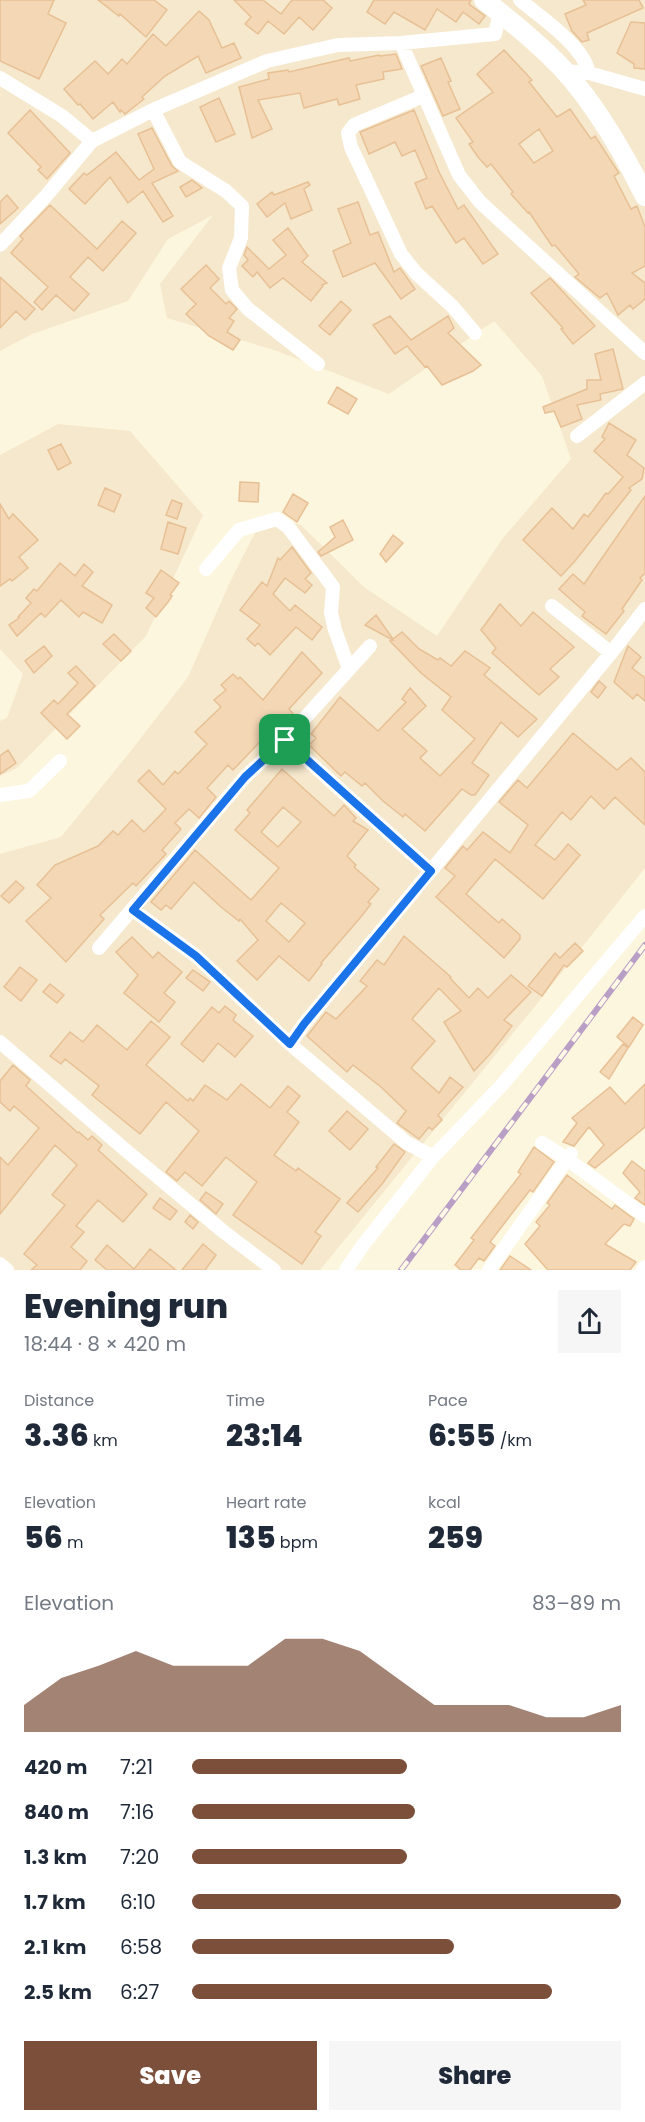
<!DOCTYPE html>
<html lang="en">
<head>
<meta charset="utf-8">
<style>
	body { margin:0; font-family:Poppins,sans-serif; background:#f6f6f7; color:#1f2937; height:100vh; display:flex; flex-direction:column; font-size:22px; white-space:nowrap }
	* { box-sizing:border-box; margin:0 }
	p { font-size:20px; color:#747a83 }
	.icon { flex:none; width:33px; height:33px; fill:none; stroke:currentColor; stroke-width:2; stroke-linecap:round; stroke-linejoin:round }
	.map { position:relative; height:1270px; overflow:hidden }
	.drawer { display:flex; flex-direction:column; background:#fff; flex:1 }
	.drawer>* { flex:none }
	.pin { position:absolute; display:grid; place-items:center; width:51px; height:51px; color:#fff; margin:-26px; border-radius:12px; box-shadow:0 3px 9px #0006 }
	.round { display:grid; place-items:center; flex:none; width:63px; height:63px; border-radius:0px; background:#f6f6f7 }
	.headline { display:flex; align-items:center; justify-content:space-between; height:102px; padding:0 24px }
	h1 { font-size:33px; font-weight:800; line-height:45px }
	.figures { display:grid; grid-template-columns:repeat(3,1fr); gap:9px; height:102px; padding:6px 24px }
	.figures div { display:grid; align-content:center }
	.figures b { font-size:30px; font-weight:800 }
	.figures small { font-size:16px; font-weight:400 }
	.figures p { font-size:16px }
	.chart { height:168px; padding:12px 24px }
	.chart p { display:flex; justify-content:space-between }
	.chart svg { width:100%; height:108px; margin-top:6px; fill:#7c4f3a; opacity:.7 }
	.button { display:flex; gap:12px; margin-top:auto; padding:12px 24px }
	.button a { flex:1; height:69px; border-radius:0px; background:#7c4f3a; color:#fff; font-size:24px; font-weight:800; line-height:69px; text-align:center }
	.button a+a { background:#f6f6f7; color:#1f2937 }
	ul { padding:0 24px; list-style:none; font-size:20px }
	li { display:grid; grid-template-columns:96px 72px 1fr; align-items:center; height:45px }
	li i { height:15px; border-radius:8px; background:#7c4f3a }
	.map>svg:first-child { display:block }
</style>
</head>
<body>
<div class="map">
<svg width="645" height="1270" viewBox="0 0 645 1270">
	<rect width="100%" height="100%" fill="#fdf6de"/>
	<path fill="#f5e8cc" d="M0,0H645V868L536,1005L320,1270H0V854L61,837L130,752L188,677L230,582L264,515L301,525L364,587L437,636L503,538L571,459L542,376L494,321L389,394L274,350L167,318L160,284L213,215L168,239L128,301L32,334L0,351Z
		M58,424L130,431L203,515L146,636L17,768L0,776V721L7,718L23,674L0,649V455Z"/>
	<path fill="#f4d7b5" stroke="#e7c095" stroke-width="1.5" fill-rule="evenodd" d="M0,0H54L48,14L66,23L39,79L0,61Z
		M98,0H154L167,10L146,37L120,14L119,16Z
		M234,0H263L281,14L292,0H323L332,8L313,30L299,17L284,34L268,21L258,34L245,24L251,17Z
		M374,0H471L469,4L485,16L479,24L463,12L456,22L437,9L425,30L394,12L385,24L367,12Z
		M583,0H639L643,8L587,33L589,40L582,42L572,31L565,14L586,5Z
		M199,11L209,20L222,48L234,43L241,58L206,73L198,56L165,76L142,97L144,99L125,114L121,110L120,112L113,102L93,119L80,104L78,105L64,89L95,61L108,74L122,59L127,64L153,34L166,46Z
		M631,22L645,23V69L634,68V64L617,53Z
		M504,50L532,80L529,82L557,117L570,109L591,139L595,136L619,173L614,176L631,209L637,206L645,227V266L632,273L645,283V299L633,309L630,305L618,315L607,293L600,298L575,277L579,274L555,245L552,246L529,212L528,213L511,194L513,192L491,164L487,167L478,157L469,144L473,142L456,118L493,92L477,74ZM539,129L553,151L534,163L519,144Z
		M396,54L402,69L383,72L384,79L356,85L360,99L339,105L337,99L304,108L300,93L258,100L272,129L252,138L239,87L269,79L268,73L288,70L289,72L349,58L350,61L379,55L380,56Z
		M441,58L451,81L448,82L460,109L443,116L421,66Z
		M219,98L235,134L216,142L200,107Z
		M30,110L70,153L47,179L38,170L41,167L8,133Z
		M414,110L439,172L458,209L464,205L498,254L483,264L464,238L456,243L432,206L426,209L415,183L427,178L415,150L402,156L395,142L369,154L360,132Z
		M152,128L172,166L178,171L152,183L173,216L163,222L143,191L128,203L110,177L85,204L69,189L84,173L87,175L116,152L139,180L154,169L138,134Z
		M192,180L202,188L186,197L180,187Z
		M308,182L310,185L304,189L312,210L291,219L285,203L267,217L257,204L272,192L274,195Z
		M7,195L18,208L0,224V202Z
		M358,202L370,235L378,232L394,272L400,268L415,289L401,299L375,263L343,277L333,251L351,243L338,209Z
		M50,205L97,249L122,221L136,233L103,271L88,257L70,277L89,294L74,311L56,295L42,310L34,302L48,287L11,253L23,239L20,236Z
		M288,228L308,256L302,262L327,283L322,285L323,286L311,301L283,278L270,288L257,272L253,277L242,266L248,260L244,255L247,247L269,269L286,255L273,240Z
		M206,265L219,279L210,288L226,304L229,301L237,309L229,318L234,321L227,332L240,340L233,350L209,336L186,314L196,304L181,289Z
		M0,277L35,309L25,320L16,311L0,328Z
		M550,278L595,326L573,344L561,329L563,328L531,293Z
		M341,301L351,310L330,335L319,326Z
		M390,316L411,340L448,316L454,328L448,333L481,365L473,371L442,385L427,366L425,367L407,346L395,354L373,325Z
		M613,349L623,389L600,394L601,400L577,405L582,419L561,427L554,411L545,413L543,407L587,389V380H601L595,354Z
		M337,387L357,399L348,414L328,403Z
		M609,423L636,440L627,455L644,468L642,479L629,488L631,490L575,561L561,576L523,540L552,508L573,529L584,514L588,517L606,493L608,494L623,477L594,451L605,439L602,437Z
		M61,444L71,463L58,470L48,450Z
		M240,482L259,483L258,502L239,501Z
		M105,488L121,495L114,512L98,505Z
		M293,494L308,503L297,522L283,512Z
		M645,496V573L640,578L642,580L622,609L624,611L606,634L582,616L585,612L559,589L573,574L584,584Z
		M172,500L182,504L177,519L166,515Z
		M0,504L9,519L13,514L38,540L19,557L28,568L12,581L10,579L0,586Z
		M343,520L353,540L321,556L318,552L335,537L330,527Z
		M168,522L186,528L178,554L161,549Z
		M393,535L403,543L386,562L380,554Z
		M292,547L311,573L305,579L312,585L305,593L285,578L273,594L290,611L295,605L322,627L312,640L296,627L270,655L258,643L255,646L247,639L260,625L240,610L262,582L267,586L278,558L280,560Z
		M60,563L75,576L84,564L93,572L82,586L112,605L102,623L83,612L79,617L61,600L45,617L41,613L17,636L9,625L19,618L18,617L31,603L26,598L34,589L37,591Z
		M161,570L179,583L170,595L172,596L168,602L156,617L146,608L154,598L146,593Z
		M500,604L521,626L533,612L574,647L550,669L559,677L539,695L492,653L496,648L481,630Z
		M376,615L393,639L402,632L419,649L438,660L440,658L451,666L465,651L490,668L484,675L537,719L518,737L501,722L472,763L489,775L475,795H471L462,789L425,831L405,814L403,817L383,801L365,783L362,786L345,772L341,776L309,745L316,738L311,734L340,697L378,731L406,702L402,699L410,688L426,706L402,729L427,751L420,758L440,776L475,739L442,710L451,697L421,673L390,641L393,640L365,625Z
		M114,634L131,651L121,661L103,644Z
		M44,646L52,656L34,673L25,661Z
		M628,646L641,657L632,668L645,678V701L637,694L633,699L614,682Z
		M302,652L322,673L289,709L295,716L281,731L275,726L233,770L228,765L207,788L216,797L199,818L189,809L175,823L181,829L162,850L166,854L136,886L133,883L100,915L104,919L66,962L26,921L51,898L37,885L55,865L98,846L113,831L118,835L132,820L144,832L166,809L138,781L149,770L163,785L175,771L178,774L207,744L195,732L221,707L214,700L226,690L221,685L233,674L238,679L240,677L263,700Z
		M76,666L95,686L67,714L80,726L67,739L41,713L54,700L58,704L78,683L68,673Z
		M599,681L606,687L598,698L591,692Z
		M573,733L617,770L631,758L645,772V825L615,797L604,809L591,796L571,820L562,812L535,845L555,860L568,844L580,855L543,899L495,859L466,894L499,923L502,919L520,935V939L504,958L436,897L455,876L445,868L463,846L467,850L483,832L510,853L528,825L499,802L518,780L527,788Z
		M8,750L16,763L0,774V756Z
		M282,769L334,816L344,805L356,818L353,821L368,830L347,856L356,865L354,867L379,889L368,902L371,904L360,918L321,963L322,964L309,981L279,956L257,980L237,961L258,940L240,919L239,921L221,907L194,882L171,909L166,905L161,910L151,902L195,850L251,900L279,868L235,830L250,813L247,810ZM283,807L301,822L278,847L261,832ZM281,903L305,923L289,942L266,921Z
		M16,881L24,888L9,903L1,896Z
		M404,936L451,977L450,978L469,998L478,988L488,998L511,975L531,992L504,1020L512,1026L490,1054L474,1071L444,1022L461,1011L439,988L412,1019L435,1041L411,1068L439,1093L450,1077L463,1087L438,1115L442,1120L432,1130L429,1127L419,1139L397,1123L406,1111L381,1087L353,1065L347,1072L307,1036L326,1012L336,1019L367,986L360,981L377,960L384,965Z
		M132,937L153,958L158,952L182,972L164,993L175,1002L159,1022L124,993L138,975L116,952Z
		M575,943L583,951L567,967L564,965L542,996L528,986L555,953L560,958Z
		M20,967L37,980L21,1001L4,987Z
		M193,970L210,982L203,991L186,978Z
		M50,984L64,995L57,1003L43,992Z
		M225,1006L236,1015L233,1020L253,1036L235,1057L218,1043L203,1062L181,1044L212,1007L219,1013Z
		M633,1017L643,1025L629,1047L617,1037Z
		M151,1021L170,1037L146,1065L188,1101L190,1098L193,1101L205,1085L227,1100L241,1084L270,1108L288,1086L300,1096L287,1112L299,1122L274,1155L296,1171L298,1168L340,1199L315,1232L321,1236L302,1264L233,1215L257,1182L226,1157L202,1186L185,1172L177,1181L166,1172L199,1131L166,1102L140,1134L92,1095L99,1086L65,1059L61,1064L50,1056L70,1032L83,1042L97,1025L127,1050Z
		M623,1044L628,1048L609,1079L600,1072Z
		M13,1065L30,1080L26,1086L78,1133L79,1132L88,1140L92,1136L102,1145L98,1150L147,1194L123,1222L98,1200L76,1226L84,1232L71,1247L87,1261L80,1270H31L37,1265L24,1254L65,1205L52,1195L77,1165L55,1145L0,1214V1157L8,1165L39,1128L14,1106L10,1111L0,1102V1081Z
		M645,1084V1127L595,1168L588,1163L604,1145L589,1127L574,1146L563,1142L577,1123L572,1118L610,1087L625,1104Z
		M347,1111L368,1129L350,1150L329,1131Z
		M394,1144L405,1152L382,1184L358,1212L347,1203L378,1168L376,1167Z
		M534,1147L554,1162L533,1192L530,1190L490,1242L495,1246L484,1261L479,1258L470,1270H461L455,1265L474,1240L471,1238L521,1174L518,1172Z
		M632,1161L645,1171V1205L635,1198L640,1192L623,1173Z
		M567,1175L612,1209L615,1205L634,1219L630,1226L624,1224L605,1244L636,1262L630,1270H548L525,1244L540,1226L536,1222L550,1205L547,1203Z
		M206,1192L223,1204L216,1214L200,1200Z
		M160,1198L177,1211L170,1220L153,1208Z
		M190,1215L198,1222L193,1229L185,1222Z
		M203,1244L216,1255L205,1270H182Z
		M107,1245L134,1269L150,1249L176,1270H107L95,1260Z
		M510,1256L531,1270H500Z"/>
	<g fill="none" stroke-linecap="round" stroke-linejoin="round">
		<path stroke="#fff" stroke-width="14" d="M520,0C541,18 583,45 589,73L564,71
			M401,43L459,175L480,202L645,353
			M589,73L645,89
			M0,78L62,116L92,141
			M423,96L354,125L348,133L351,147L401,254L416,273L453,307L475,333
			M153,110L180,162L226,191L242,206L241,238L229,268L232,290L248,309L318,364
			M0,245L46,196L92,141L153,110L267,61L338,45L401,43L495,34L500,12
			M577,436L645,383
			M206,569L239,530L277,519L289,528L333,587L331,613L335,630L349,669
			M552,606L611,653
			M285,740L431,871
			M0,795L29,791L60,761
			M133,910L196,956L290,1044
			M99,948L245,777L285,740L370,646
			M0,1042L129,1153L224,1232L274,1270
			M571,1154L567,1159L645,1216
			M433,1157L501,1086L645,916
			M0,1264L7,1270
			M346,1270L363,1245L433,1157L407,1143L290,1044L304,1024L611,653L645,609
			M489,1270L567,1159L542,1143
			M643,1270L645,1267"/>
		<path stroke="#fff" stroke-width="20" d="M484,0C506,17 528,35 548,54C588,91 621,148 645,196"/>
		<g stroke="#b99ec6" stroke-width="6">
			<path id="rail" d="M401,1270L645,945"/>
		</g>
		<use href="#rail" stroke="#fff9e5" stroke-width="4" stroke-dasharray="11" stroke-linecap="butt"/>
	</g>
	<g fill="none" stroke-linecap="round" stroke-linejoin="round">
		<g stroke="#fff" stroke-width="12">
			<path id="route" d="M285,740L431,871L304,1024L290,1044L196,956L133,910L245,777Z"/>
		</g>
		<use href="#route" stroke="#1a73e8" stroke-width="8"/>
	</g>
</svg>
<div class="pin" style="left:285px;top:740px;background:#1e9e55"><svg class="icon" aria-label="arrive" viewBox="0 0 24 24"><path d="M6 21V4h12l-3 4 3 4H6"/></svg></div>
</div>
<section class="drawer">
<div class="headline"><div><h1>Evening run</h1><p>18:44 · 8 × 420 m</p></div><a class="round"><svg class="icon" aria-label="share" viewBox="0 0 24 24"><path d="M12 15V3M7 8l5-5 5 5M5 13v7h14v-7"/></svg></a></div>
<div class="figures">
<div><p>Distance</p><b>3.36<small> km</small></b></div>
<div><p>Time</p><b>23:14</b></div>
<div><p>Pace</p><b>6:55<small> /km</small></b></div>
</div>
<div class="figures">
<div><p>Elevation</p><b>56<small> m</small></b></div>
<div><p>Heart rate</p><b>135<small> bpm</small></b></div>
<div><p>kcal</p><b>259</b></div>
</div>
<div class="chart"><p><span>Elevation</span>83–89 m</p>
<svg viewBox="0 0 160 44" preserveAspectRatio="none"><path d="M0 44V33L10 22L20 17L30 11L40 17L50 17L60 17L70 6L80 6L90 11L100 22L110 33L120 33L130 33L140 38L150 38L160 33V44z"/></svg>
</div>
<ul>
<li><b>420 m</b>7:21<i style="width:50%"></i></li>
<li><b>840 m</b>7:16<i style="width:52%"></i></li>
<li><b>1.3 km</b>7:20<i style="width:50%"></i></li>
<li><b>1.7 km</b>6:10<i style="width:100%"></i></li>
<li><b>2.1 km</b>6:58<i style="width:61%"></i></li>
<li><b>2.5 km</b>6:27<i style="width:84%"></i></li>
</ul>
<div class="button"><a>Save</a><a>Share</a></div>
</section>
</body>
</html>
